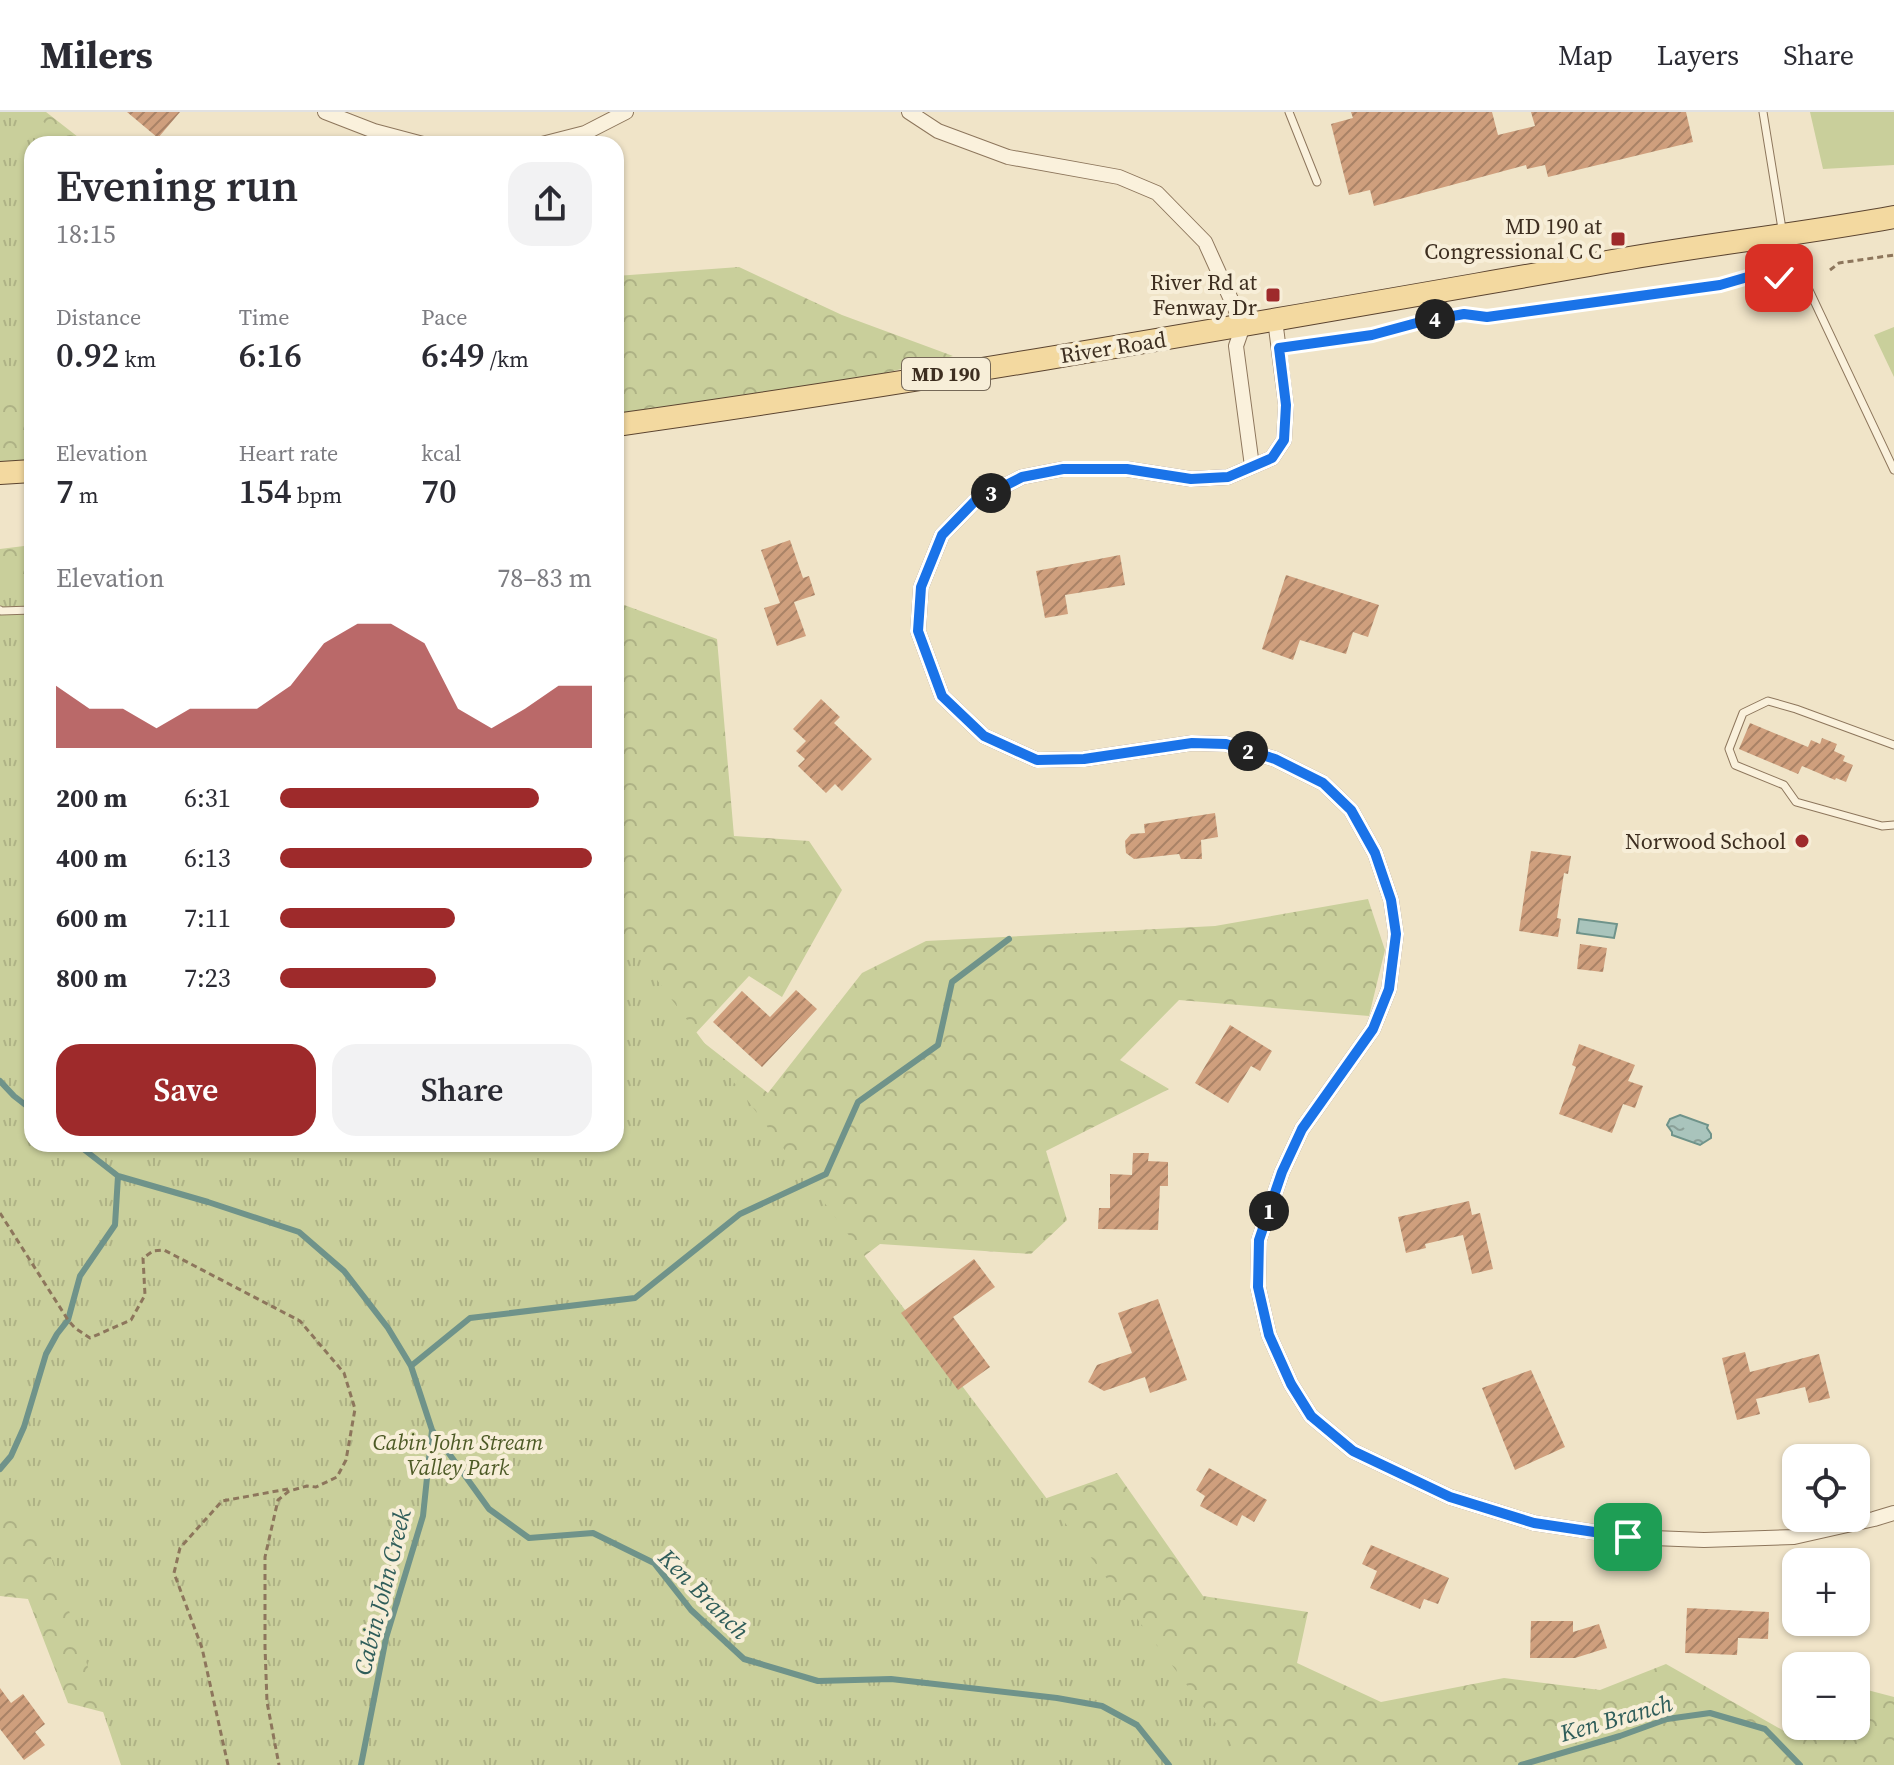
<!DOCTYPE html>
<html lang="en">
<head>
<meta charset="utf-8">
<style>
	body { margin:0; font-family:"Source Serif 4",serif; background:#f2f2f3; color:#2b2b33; height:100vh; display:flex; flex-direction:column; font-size:30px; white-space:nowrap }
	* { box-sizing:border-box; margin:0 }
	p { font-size:26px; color:#7c7c81 }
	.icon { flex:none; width:44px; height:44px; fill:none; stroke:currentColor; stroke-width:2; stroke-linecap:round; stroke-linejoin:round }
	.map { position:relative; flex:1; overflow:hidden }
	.sheet { position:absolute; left:24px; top:24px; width:600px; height:1016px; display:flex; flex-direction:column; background:#fff; border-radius:24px; box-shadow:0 2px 6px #0004 }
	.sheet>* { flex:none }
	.controls { position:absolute; left:1782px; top:1332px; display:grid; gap:16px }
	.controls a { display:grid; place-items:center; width:88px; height:88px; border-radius:16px; background:#fff; box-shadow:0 2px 6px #0004; font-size:40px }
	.pin { position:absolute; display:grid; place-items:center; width:68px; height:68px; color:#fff; margin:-34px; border-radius:16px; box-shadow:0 4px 12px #0006 }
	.km { position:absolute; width:40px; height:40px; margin:-20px; border-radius:50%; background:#222; color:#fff; font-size:22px; line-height:40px; text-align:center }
	.round { display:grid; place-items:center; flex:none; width:84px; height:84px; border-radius:24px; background:#f2f2f3 }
	.head { display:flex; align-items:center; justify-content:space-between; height:136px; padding:0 32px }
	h1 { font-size:44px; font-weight:600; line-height:60px }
	.stats { display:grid; grid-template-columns:repeat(3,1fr); gap:12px; height:136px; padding:8px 32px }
	.stats div { display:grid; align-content:center }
	.stats b { font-size:34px; font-weight:600 }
	.stats small { font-size:22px; font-weight:400 }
	.stats p { font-size:22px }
	.chart { height:224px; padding:16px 32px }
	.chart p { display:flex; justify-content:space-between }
	.chart svg { width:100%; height:144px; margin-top:8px; fill:#9e2a2b; opacity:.7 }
	.button { display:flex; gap:16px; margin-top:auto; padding:16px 32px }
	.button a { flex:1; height:92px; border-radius:24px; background:#9e2a2b; color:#fff; font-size:32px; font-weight:600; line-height:92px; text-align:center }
	.button a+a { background:#f2f2f3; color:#2b2b33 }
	ul { padding:0 32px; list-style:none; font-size:26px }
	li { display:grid; grid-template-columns:128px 96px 1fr; align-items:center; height:60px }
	li i { height:20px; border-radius:10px; background:#9e2a2b }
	header { display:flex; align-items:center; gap:48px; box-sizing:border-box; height:112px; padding:0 40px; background:#fff; border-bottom:2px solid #e1e1e2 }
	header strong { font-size:38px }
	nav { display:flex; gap:44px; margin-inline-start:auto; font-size:28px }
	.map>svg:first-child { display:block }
</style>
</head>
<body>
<header>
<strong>Milers</strong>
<nav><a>Map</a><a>Layers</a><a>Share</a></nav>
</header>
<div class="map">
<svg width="1894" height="1653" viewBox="0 0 1894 1653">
	<defs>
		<pattern id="forest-crowns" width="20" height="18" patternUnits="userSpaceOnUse" patternTransform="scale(2)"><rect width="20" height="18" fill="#c9cf9b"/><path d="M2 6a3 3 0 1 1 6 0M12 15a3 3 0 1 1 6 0" fill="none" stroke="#aeb285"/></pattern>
		<pattern id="park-tufts" width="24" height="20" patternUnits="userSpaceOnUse" patternTransform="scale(2)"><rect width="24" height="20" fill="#c9cf9b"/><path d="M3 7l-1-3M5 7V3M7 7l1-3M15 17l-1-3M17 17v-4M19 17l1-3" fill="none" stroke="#aeb285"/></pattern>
		<pattern id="water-ripples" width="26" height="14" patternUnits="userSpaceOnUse" patternTransform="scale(2)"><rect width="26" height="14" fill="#a9c4bc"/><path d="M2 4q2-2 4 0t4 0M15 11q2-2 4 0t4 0" fill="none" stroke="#8ba098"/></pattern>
		<pattern id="building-hatch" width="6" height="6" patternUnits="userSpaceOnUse" patternTransform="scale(2)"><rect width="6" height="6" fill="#cf9f7d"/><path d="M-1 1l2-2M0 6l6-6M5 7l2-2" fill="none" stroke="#a98266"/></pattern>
	</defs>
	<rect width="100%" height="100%" fill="#f0e4c8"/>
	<path fill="#c9cf9b" d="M1810,0H1894V53L1823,57Z
		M1894,215V265L1874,223Z"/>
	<path fill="url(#forest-crowns)" d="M0,0H46L87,32H32V359L0,361Z
		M739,155L842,203L953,244L758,293L616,313V164Z
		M32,433V1032H616V490L717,527L734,724L809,729L842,778L782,885L749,864L694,923L768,981L862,861L926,829L1215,814L1368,787L1385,838L1369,904L1179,888L1120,948L1169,977L1046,1039L1067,1108L1031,1142L880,1132L854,1152L1030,1392L1117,1361L1203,1484L1308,1500L1297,1551L1381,1590L1504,1566L1600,1578L1666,1552L1793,1624L1798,1614H1856V1575L1894,1585V1653H133L118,1604L68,1591L28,1487L0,1484V437Z"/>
	<path fill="url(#park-tufts)" d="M0,0H33L67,32H32V287H14L9,270H0Z
		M0,468L32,471V1032H616V842L639,844L1247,1653H121L35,1398L0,1407Z"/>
	<path fill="url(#water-ripples)" stroke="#6f938a" stroke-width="2" d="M1579,807L1617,812L1614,826L1577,821Z
		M1680,1003L1708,1013L1707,1016L1711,1022V1026L1700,1033L1672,1023V1020L1667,1013L1670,1007Z"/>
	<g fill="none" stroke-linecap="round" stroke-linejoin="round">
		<path stroke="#6f938a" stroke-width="6" d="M0,969L14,984L32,998
			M77,1032L118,1064L208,1090L299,1120L344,1159L388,1216L411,1254L432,1318L423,1404L386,1526L361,1653
			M411,1254L470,1206L635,1186L740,1102L826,1062L858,990L938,933L952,870L1009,827
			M432,1318L489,1397L529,1426L593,1421L654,1451L691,1498L744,1547L818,1569L891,1567L1057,1586L1102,1594L1137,1613L1169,1653
			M0,1357L11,1344L24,1315L46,1242L57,1222L68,1208L80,1164L115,1113L118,1064
			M1521,1653L1620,1624L1667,1607L1710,1601L1765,1617L1800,1653"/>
	</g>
	<path fill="url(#building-hatch)" d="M127,0H180L158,26Z
		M1351,0H1492L1498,23L1535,14L1531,0H1686L1693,30L1548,65L1545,53L1527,57L1526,53L1374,94L1370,78L1349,83L1331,12L1353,6Z
		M790,428L803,466L809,464L815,483L794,490L806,524L777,534L764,496L780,491L761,438Z
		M1120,443L1125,473L1065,483L1068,502L1045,506L1036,459Z
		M1286,463L1379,493L1368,525L1353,520L1346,542L1300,528L1293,548L1262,537Z
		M821,587L840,605L834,611L872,647L842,679L835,672L826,681L798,654L805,647L796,639L806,629L793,617Z
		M1750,611L1808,635L1811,628L1820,632L1822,626L1837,632L1834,639L1845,644L1843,649L1853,653L1846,670L1836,666L1835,668L1802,654L1798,662L1739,637Z
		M1215,701L1218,725L1201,728L1202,747H1181L1179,742L1134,747L1126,741L1125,729L1131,722L1145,721L1144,712Z
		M1531,739L1571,744L1568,762L1564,761L1557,806L1561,807L1558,825L1519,819Z
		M1580,832L1607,836L1603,860L1577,857Z
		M796,878L817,897L762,955L713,910L742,879L770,905Z
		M1230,913L1272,939L1260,959L1251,954L1228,991L1195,971Z
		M1579,932L1635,953L1628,969L1643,974L1635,996L1623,992L1612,1021L1559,1002L1576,955L1572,953Z
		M1133,1041H1149L1148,1049L1168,1050V1074H1160L1158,1118L1098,1117L1099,1096H1110V1062L1132,1063Z
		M1469,1089L1472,1103L1480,1101L1493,1157L1472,1162L1463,1123L1425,1132L1426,1136L1406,1141L1398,1105Z
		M974,1147L995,1175L953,1205L990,1255L958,1278L901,1201Z
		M1158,1187L1187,1268L1150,1281L1145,1265L1104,1279L1088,1270L1097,1253L1132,1241L1118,1201Z
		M1745,1240L1750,1260L1819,1242L1830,1286L1809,1291L1805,1275L1756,1287L1760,1302L1737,1308L1722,1246Z
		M1531,1258L1565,1335L1515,1358L1482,1276Z
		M1209,1356L1267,1388L1254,1410L1242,1403L1237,1414L1200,1394L1205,1384L1196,1378Z
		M1371,1433L1449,1466L1438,1492L1424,1487L1420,1497L1370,1476L1377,1459L1362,1452Z
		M1687,1496L1769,1500L1768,1527L1738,1526L1737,1543L1685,1541Z
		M1531,1509H1573V1520L1599,1512L1607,1536L1575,1546H1530Z
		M0,1576L11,1591L23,1582L45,1612L35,1620L45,1633L24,1648L0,1617Z"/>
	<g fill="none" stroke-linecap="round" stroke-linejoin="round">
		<g stroke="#8d765c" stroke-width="9">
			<path id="service" d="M1289,0L1317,70
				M1763,0L1783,123L1894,358
				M0,498L1,499L32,498
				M1894,633L1796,597L1768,589L1743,601L1729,637L1735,653L1784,673L1796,690L1882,714L1894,713"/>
		</g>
		<g stroke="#8d765c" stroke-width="16">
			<path id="minor" d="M325,0L374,19L423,32
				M909,0L938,19L1008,45L1119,65L1157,81L1205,130L1243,214L1236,234L1252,354
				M542,32L585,21L626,0
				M1275,208L1286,293L1284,328L1272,346L1228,365L1191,367L1127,357H1063L1022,365L975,389L942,423L921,475L918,519L942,584L984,624L1037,648L1084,647L1192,631L1226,632L1275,647L1323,671L1351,698L1375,741L1391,788L1396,822L1389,877L1373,917L1302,1017L1282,1060L1259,1128L1258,1175L1269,1223L1291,1272L1311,1304L1353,1339L1450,1385L1534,1411L1628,1425L1704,1428L1794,1425L1874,1407L1894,1401"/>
		</g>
		<g stroke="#5b4430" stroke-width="24">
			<path id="primary" d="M616,313C951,266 1284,206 1618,148C1709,132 1802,122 1894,105
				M0,361L32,359"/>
		</g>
		<path stroke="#8d765c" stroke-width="3" stroke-dasharray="6 4" stroke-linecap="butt" d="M1830,158L1839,151L1894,143
			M1295,234L1372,223L1420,210L1464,202L1487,205L1720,173L1758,162H1769L1779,166
			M0,1101L68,1208L75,1216L90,1226L131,1208L145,1183L143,1146L153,1139L164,1138L300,1209L344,1261L355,1297L346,1348L337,1365L316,1375L307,1374L289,1379L278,1388L265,1445V1535L267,1590L279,1653
			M228,1653L202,1536L174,1461L180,1436L222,1389L288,1377"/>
		<use href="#service" stroke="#faf1dc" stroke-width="7"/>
		<use href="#minor" stroke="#faf1dc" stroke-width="14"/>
		<use href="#primary" stroke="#f3d9a0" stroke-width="22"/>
	</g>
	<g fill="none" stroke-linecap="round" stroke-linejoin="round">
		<g stroke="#fff" stroke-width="16">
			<path id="route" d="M1628,1425L1534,1411L1450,1385L1353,1339L1311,1304L1291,1272L1269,1223L1258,1175L1259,1128L1282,1060L1302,1017L1373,917L1389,877L1396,822L1391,788L1375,741L1351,698L1323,671L1275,647L1226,632L1192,631L1084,647L1037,648L984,624L942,584L918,519L921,475L942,423L975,389L1022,365L1063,357H1127L1191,367L1228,365L1272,346L1284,328L1286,293L1279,236L1372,223L1420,210L1464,202L1487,205L1720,173L1758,162H1769L1779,166"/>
		</g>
		<use href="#route" stroke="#1a73e8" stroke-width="10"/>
	</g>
	<g fill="#9e2a2b" stroke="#f7eed8" stroke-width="3">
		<rect x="1610" y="119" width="16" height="16" rx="4"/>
		<rect x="1265" y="175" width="16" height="16" rx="4"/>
		<circle cx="1802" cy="729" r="8"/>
	</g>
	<g text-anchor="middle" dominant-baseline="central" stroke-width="8" stroke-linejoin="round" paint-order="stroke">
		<rect fill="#f7eed8" stroke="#756857" stroke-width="2" x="902" y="246" width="88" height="32" rx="6"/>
		<g font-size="20" font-weight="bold" fill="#3d2e20">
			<text x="946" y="262">MD 190</text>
		</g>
		<g font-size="22" fill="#3d2e20" stroke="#f7eed8" text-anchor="end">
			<text x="1602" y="114">MD 190 at<tspan x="1602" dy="25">Congressional C C</tspan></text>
			<text x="1257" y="170">River Rd at<tspan x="1257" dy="25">Fenway Dr</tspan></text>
			<text x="1786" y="729">Norwood School</text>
		</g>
		<g font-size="22" fill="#3d2e20" stroke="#f7eed8">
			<text transform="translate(1113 235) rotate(-9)">River Road</text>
		</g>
		<g font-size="22" font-style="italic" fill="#4d5a26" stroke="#f7eed8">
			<text x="458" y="1330">Cabin John Stream<tspan x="458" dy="25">Valley Park</tspan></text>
		</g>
		<g font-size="24" font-style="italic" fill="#2f5d5a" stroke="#f7eed8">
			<text transform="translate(382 1480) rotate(-76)">Cabin John Creek</text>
			<text transform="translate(704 1482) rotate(45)">Ken Branch</text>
			<text transform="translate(1616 1606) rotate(-16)">Ken Branch</text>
		</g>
	</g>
</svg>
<div class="controls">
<a><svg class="icon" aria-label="locate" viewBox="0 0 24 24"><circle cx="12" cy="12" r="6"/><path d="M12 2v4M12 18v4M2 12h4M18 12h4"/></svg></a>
<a>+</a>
<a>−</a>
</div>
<div class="pin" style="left:1628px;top:1425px;background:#1e9e55"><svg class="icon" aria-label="arrive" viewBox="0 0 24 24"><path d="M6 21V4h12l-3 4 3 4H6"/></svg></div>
<div class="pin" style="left:1779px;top:166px;background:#d93025"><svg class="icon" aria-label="check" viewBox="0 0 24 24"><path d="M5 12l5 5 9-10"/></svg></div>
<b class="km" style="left:1269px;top:1099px">1</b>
<b class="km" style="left:1248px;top:639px">2</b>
<b class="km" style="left:991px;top:381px">3</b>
<b class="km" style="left:1435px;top:207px">4</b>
<section class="sheet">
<div class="head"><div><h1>Evening run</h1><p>18:15</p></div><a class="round"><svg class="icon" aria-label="share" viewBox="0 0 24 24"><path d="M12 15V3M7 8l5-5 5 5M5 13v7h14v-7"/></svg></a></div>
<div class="stats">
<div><p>Distance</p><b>0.92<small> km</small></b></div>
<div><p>Time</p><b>6:16</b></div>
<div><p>Pace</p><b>6:49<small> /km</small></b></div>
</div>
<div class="stats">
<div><p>Elevation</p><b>7<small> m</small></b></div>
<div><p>Heart rate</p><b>154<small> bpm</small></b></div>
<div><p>kcal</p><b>70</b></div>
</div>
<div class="chart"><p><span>Elevation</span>78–83 m</p>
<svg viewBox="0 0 160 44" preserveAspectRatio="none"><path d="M0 44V25L10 32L20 32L30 38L40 32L50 32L60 32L70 25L80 12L90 6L100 6L110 12L120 32L130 38L140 32L150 25L160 25V44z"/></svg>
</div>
<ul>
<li><b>200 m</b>6:31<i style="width:83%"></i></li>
<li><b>400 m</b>6:13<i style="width:100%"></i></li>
<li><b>600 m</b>7:11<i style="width:56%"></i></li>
<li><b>800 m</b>7:23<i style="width:50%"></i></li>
</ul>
<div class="button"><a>Save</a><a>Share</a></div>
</section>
</div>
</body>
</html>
